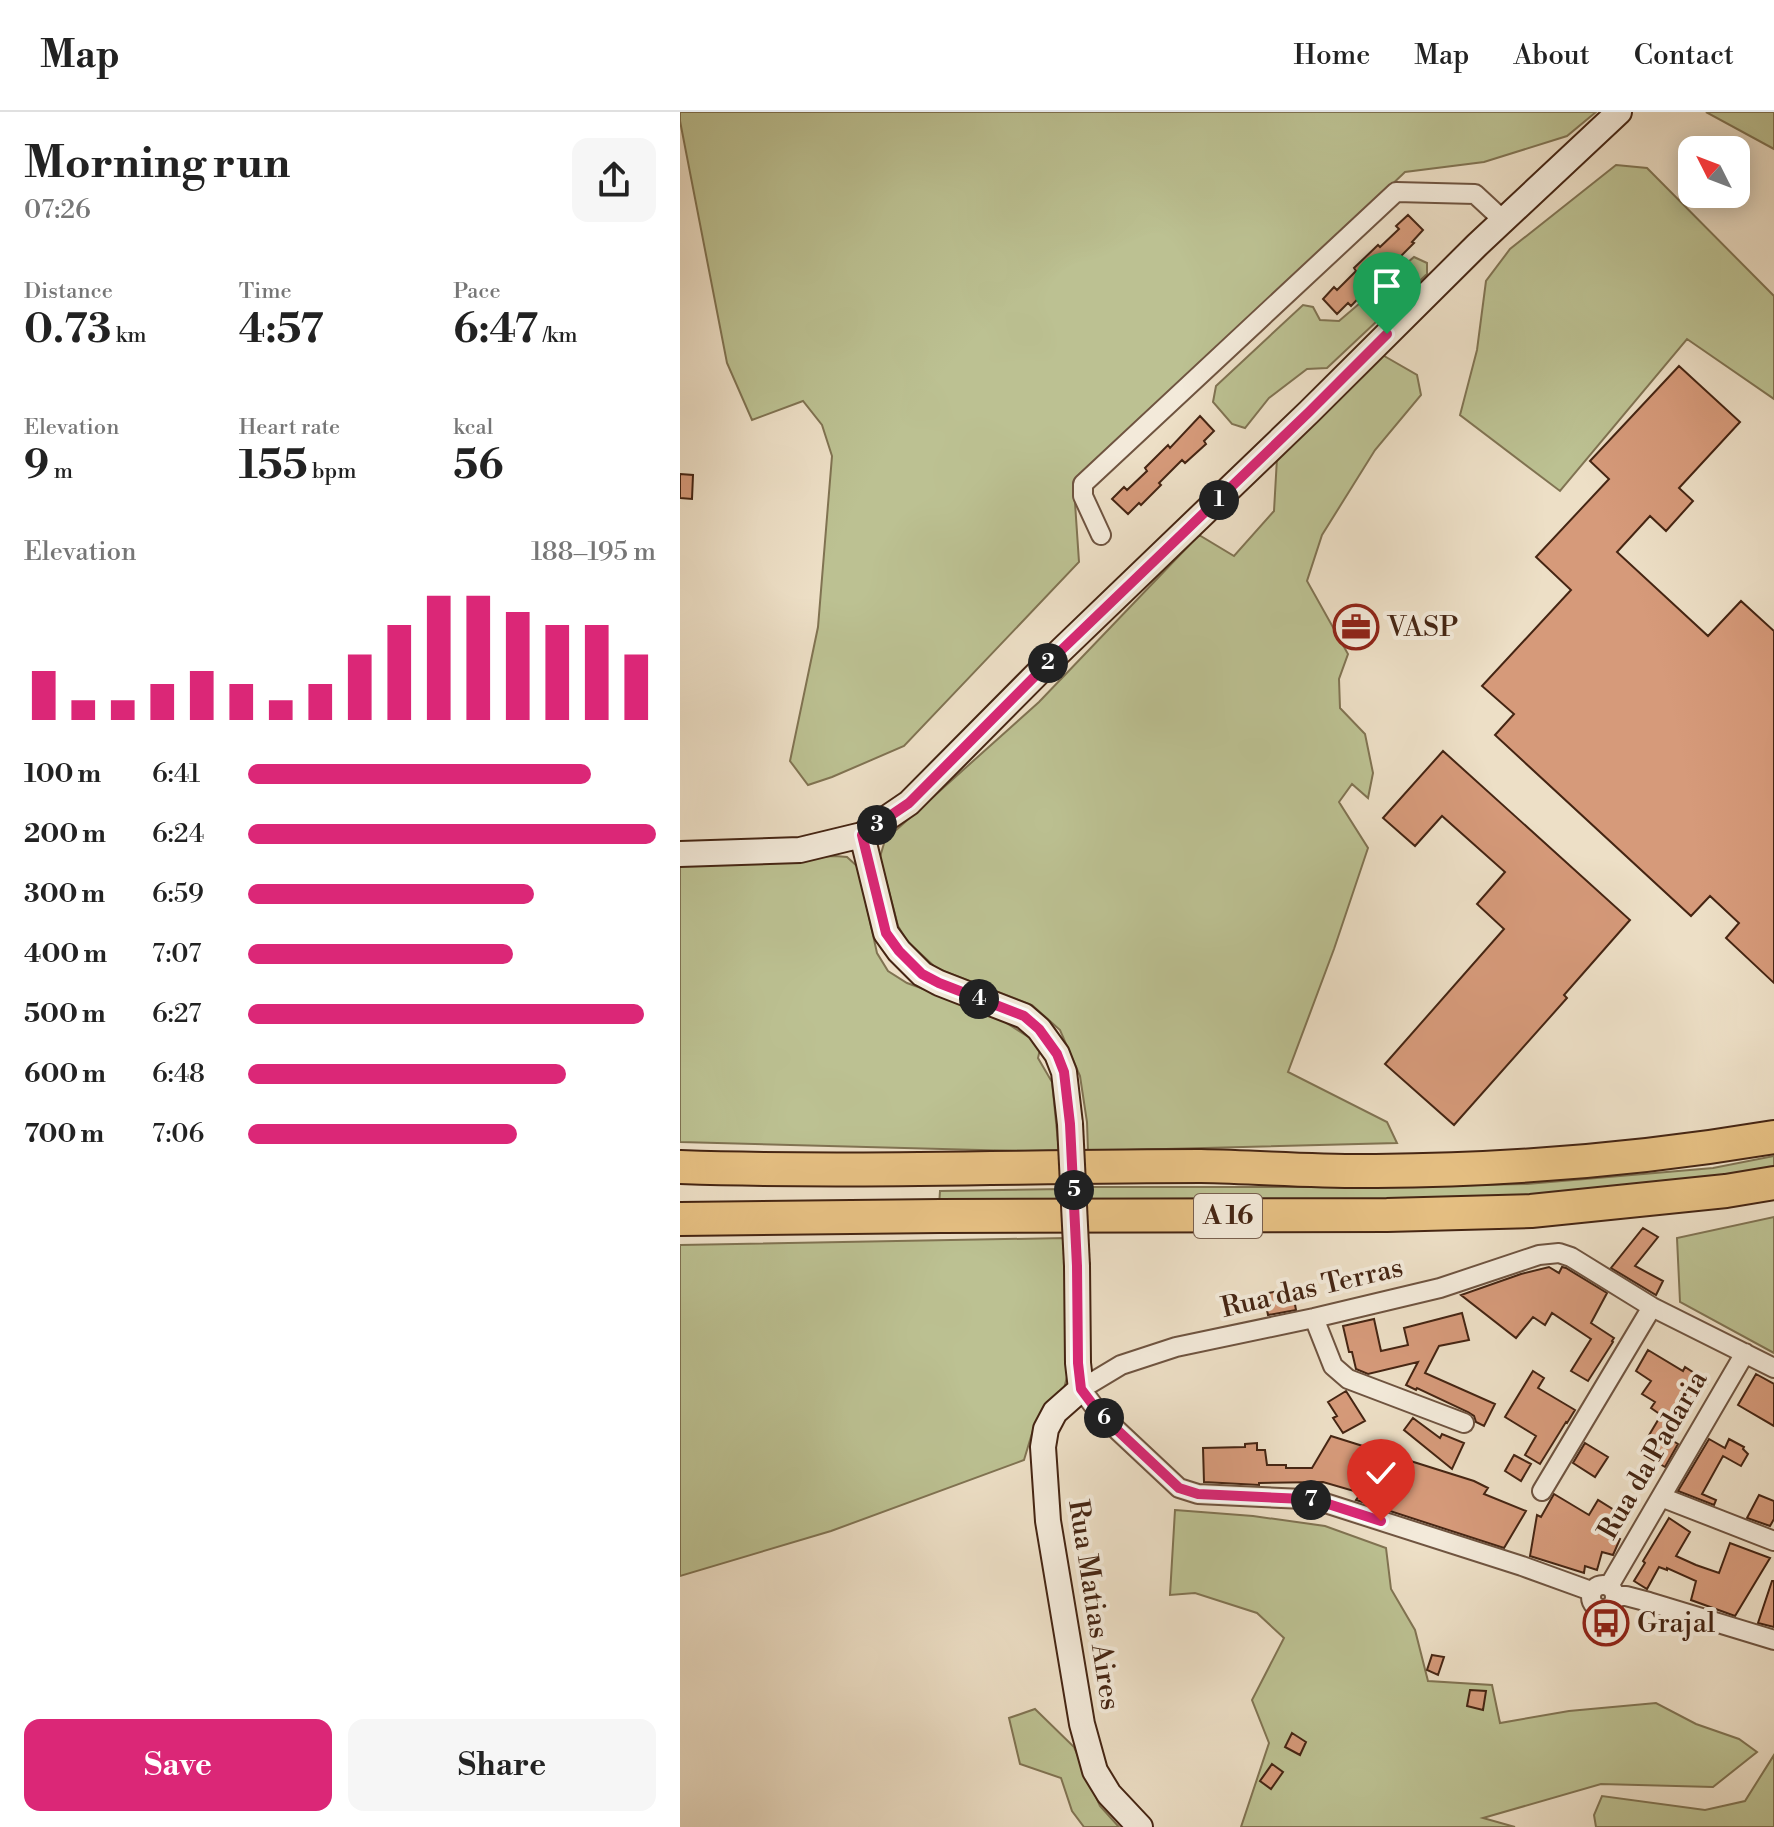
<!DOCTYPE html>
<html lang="en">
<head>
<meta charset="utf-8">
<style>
	body { margin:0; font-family:"Libre Bodoni",serif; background:#f6f6f6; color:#222; height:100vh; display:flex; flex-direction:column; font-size:30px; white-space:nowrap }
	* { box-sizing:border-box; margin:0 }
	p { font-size:26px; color:#767676 }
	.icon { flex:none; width:44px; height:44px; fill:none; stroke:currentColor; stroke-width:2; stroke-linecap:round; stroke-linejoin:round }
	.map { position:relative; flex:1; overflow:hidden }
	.sheet { display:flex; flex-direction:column; background:#fff; width:680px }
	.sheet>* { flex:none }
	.needle { width:52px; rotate:312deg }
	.fabs { position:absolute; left:998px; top:24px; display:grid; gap:16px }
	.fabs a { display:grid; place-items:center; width:72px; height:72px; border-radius:16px; background:#fff; box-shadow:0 4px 20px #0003; font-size:40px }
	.pin { position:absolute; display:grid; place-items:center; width:68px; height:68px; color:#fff; margin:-82px -34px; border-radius:50% 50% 50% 0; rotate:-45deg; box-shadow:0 0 8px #0007 }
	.pin .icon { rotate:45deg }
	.km { position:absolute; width:40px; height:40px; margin:-20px; border-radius:50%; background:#222; color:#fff; font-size:22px; line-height:40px; text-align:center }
	.round { display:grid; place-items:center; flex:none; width:84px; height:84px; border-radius:16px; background:#f6f6f6 }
	.overview { display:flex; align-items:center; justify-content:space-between; height:136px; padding:0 24px }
	h1 { font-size:44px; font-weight:800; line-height:60px }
	.stats { display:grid; grid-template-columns:repeat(3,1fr); gap:12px; height:136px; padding:8px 24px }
	.stats div { display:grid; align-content:center }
	.stats b { font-size:40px; font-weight:800 }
	.stats small { font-size:22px; font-weight:400 }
	.stats p { font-size:22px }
	.chart { height:224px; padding:16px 24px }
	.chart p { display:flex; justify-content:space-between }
	.chart svg { width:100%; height:144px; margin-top:8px; stroke:#db2777; stroke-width:6 }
	.action { display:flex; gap:16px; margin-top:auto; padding:16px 24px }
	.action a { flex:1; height:92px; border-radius:16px; background:#db2777; color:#fff; font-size:32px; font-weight:800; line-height:92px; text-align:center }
	.action a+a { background:#f6f6f6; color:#222 }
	ul { padding:0 24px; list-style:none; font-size:26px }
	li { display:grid; grid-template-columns:128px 96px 1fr; align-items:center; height:60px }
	li i { height:20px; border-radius:10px; background:#db2777 }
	header { display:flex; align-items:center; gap:48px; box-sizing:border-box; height:112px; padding:0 40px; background:#fff; border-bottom:2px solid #e0e0e0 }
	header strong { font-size:38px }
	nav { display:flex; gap:44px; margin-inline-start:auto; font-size:28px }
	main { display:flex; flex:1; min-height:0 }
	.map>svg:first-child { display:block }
</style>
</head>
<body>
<header>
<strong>Map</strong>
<nav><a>Home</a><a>Map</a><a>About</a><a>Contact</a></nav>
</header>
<main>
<section class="sheet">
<div class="overview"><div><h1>Morning run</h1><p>07:26</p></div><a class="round"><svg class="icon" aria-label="share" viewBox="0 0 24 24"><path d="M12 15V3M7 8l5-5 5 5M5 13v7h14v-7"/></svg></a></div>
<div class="stats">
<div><p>Distance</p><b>0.73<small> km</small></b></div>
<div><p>Time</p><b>4:57</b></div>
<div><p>Pace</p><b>6:47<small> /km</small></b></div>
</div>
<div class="stats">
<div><p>Elevation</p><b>9<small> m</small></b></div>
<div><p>Heart rate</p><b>155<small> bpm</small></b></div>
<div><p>kcal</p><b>56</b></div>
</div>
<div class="chart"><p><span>Elevation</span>188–195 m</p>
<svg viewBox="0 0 160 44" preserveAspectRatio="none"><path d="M5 44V29M15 44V38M25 44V38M35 44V33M45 44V29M55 44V33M65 44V38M75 44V33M85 44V24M95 44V15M105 44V6M115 44V6M125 44V11M135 44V15M145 44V15M155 44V24"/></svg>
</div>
<ul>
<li><b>100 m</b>6:41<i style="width:84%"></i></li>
<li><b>200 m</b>6:24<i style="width:100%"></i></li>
<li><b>300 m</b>6:59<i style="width:70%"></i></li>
<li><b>400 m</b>7:07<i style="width:65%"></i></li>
<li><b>500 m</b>6:27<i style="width:97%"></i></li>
<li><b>600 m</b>6:48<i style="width:78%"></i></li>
<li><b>700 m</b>7:06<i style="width:66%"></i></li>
</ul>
<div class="action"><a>Save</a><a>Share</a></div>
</section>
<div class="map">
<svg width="1094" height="1715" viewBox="0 0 1094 1715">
	<rect width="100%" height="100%" fill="#eddfc6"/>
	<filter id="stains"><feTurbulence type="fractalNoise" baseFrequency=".0025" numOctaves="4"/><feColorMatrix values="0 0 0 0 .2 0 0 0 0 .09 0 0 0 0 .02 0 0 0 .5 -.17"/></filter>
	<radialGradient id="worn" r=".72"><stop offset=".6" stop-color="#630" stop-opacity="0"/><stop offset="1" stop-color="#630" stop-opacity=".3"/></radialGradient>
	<path fill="#bcc192" stroke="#807352" stroke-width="2" d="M0,0H916L887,24L804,50L725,60L394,376L399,450L224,634L152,665L128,673L110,649L138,515L152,344L142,313L123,289L72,308L47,251L0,9Z
		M1026,0H1094V37Z
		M936,53L967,56L1094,184V287L1007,227L880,379L780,303L797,238L806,169L830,137Z
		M734,145L747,151V162L647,256L627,257L589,286L565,316L552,312L533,290L536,274L623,193L633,195L640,208L659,209Z
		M699,241L737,263L741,283L695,338L642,423L627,469L668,542L659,567L660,596L685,622L693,661L688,686L672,672L659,690L688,736L654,837L608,960L707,1010L717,1031L408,1039L407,1010L400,964L380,918L352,893L256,856L227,829L218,814L200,745L205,728L359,590L519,423L554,444L594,399L597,346Z
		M155,744L167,745L178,755L197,841L208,859L227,871L311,901L361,933L358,946L372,970L379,1040L0,1030V751Z
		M1094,1044V1059L869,1086L412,1093L411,1075H701L847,1072L1033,1056Z
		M382,1077L383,1092L259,1094L260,1079Z
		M1094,1105V1241L1000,1190L997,1126Z
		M385,1126L388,1156L387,1265L381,1288L353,1318L344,1348L151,1419L0,1464V1133Z
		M495,1398L573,1404L645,1414L706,1436L711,1477L735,1518L748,1569L812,1573L820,1611L889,1599L976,1591L1016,1612L1059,1627L1077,1640L1033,1675L921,1672L803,1706L835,1715H561L589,1631L572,1588L604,1526L577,1501L515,1481L490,1483Z
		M355,1597L394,1635L420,1694L439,1715H404L392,1699L381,1666L340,1652L329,1606Z
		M1094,1643V1715H916L914,1703L922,1684L1025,1698L1065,1689Z"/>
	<path fill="#d69a7a" stroke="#452513" stroke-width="2" d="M728,103L743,118L732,130L734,131L714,151L711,148L689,171L691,173L671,194L668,191L657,202L643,187L654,175L657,178L676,159L674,156L698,133L700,135L719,117L716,114Z
		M999,254L1060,310L999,376L1013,389L986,419L970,404L937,440L1028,524L1061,489L1094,519V871L1046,826L1059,811L1030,784L1011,804L815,623L834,602L802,574L891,478L856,445L929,367L910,349Z
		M520,304L534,319L524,329L526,332L505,351L502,348L479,371L481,373L461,393L459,391L448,402L432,387L444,375L447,378L467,359L465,356L488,333L490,336Z
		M0,362L13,363L12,387L0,386Z
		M763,639L950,808L884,883L887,886L774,1013L705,952L824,817L797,792L825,760L762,704L735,734L703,706Z
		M963,1116L978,1125L955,1154L983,1169L976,1183L931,1156Z
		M869,1155L879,1161L882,1155L886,1156L927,1181L911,1211L934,1226L932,1229L933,1230L908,1269L891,1259L911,1227L872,1201L865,1213L853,1205L836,1226L781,1183L841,1162Z
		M608,1177L610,1188L614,1187L616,1198L588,1203L584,1182Z
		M782,1201L789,1228L759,1234L745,1261L815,1292L804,1314L796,1310L794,1304L788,1300L737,1276L736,1278L726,1273L738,1250L688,1262L676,1257L672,1240H669L663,1214L694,1207L701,1239L728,1233L724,1216Z
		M968,1238L1003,1259L1005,1255L1028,1270L990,1327L998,1332L985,1355L959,1340L981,1303L971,1296L975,1290L962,1282L971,1269L956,1259Z
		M853,1259L864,1266L858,1276L895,1298L887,1311L886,1310L860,1352L845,1343L856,1324L825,1305Z
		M1076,1262L1094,1272V1314L1058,1293Z
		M666,1279L685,1309L663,1321L653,1306L657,1304L648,1290Z
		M733,1306L760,1326L762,1322L784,1331L772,1357L724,1318Z
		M651,1324L794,1369L808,1376L804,1382L846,1399L824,1436L676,1388L681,1381L643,1370L579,1371V1373L524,1370L523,1336L565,1335V1332L577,1331V1338H585L587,1353H606V1356H632Z
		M1029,1327L1045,1336L1049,1327L1064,1335L1063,1337L1068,1342L1061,1354L1043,1344L1022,1382L1036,1388L1034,1393L998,1379Z
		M905,1331L928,1345L915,1365L893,1351Z
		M834,1343L851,1352L841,1369L825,1359Z
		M874,1382L909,1403L918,1388L947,1406L936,1425L940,1427L933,1443L922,1440L917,1458L905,1454L904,1461L850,1444L857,1403L861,1405Z
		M1079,1383L1094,1389V1407L1090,1414L1067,1406Z
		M989,1406L1010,1420L996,1444L1016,1453L1039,1461L1050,1431L1090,1446L1055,1504L1011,1488L1016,1469L987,1456V1458L979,1455L967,1477L954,1469L965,1451L963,1449Z
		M1092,1469H1094V1515L1078,1511Z
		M752,1543L764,1545L758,1563L747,1558Z
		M790,1578L806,1579L803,1598L787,1594Z
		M612,1621L626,1630L620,1643L605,1635Z
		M592,1652L603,1660L591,1677L580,1669Z"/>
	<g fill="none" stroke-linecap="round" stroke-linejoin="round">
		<g stroke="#6f5440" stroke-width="22">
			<path id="street" d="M421,423L403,384V372L716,80L795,82L823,108
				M634,1206L653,1254L668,1267L784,1311
				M862,1379L972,1195
				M981,1385L1094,1429
				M911 1485a12 12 0 1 1 24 0a12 12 0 1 1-24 0Z
				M929,1474L1065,1241
				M911,1479L842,1454L642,1390L624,1387L518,1382L499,1376L419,1301L401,1277L441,1253L496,1235L634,1206L760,1176L859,1143L879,1141L891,1145L972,1195L1094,1256
				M935,1484H946L969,1490L1094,1528"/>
		</g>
		<g stroke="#452513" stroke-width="28">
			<path id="secondary" d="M182,723L206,821L219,839L242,862L259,871L344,904L359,917L377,942L384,960L390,1012
				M0,742L120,738L182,723L229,691L369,550L629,300L797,133L939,0
				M397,1154L398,1251L401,1277L375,1300L366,1317L363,1335L368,1409L402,1612L415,1659L429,1682L460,1715"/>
		</g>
		<g stroke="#452513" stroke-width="36">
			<path id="highway" d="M0,1055C173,1061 347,1054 521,1054C579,1055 638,1060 696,1059C829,1058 963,1047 1094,1025
				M0,1107L260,1104L707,1103L851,1099L1046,1079L1094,1071"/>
		</g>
		<use href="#street" stroke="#f3eada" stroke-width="18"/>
		<use href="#secondary" stroke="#f3eada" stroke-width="24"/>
		<use href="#highway" stroke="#e6c083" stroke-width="32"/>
		<g stroke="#452513" stroke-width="28" stroke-linecap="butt">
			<path id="secondary-bridge" d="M390,1012L397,1154"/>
		</g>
		<use href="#secondary-bridge" stroke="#f3eada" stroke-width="24"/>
	</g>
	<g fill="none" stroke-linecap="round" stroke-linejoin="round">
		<g stroke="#fff" stroke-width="16">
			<path id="route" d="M701,1409L642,1390L624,1387L518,1382L499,1376L419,1301L401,1277L398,1251L397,1154L390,1012L384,960L377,942L359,917L344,904L259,871L242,862L219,839L206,821L182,723L229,691L369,550L629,300L707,222"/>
		</g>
		<use href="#route" stroke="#db2777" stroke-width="10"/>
	</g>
	<defs>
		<g id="office-ring" transform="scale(2.3)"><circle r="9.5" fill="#f3eada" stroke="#8f2418" stroke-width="1.5"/><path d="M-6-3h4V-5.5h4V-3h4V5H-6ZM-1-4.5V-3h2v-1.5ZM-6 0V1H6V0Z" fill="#8f2418"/></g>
		<g id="bus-ring" transform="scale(2.3)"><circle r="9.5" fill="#f3eada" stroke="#8f2418" stroke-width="1.5"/><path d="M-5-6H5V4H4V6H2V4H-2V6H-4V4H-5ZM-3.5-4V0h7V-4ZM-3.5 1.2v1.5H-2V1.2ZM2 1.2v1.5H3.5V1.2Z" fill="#8f2418"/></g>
	</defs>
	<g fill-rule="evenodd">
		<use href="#office-ring" x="676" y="515"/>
		<use href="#bus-ring" x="926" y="1511"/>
	</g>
	<g text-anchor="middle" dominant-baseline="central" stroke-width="8" stroke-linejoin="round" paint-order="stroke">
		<rect fill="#f3eada" stroke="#79604f" stroke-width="2" x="514" y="1082" width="68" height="44" rx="6"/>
		<g font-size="26" font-weight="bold" fill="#452513">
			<text x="548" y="1104">A 16</text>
		</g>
		<g font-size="28" fill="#452513" stroke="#f3eada" text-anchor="start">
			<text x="707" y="515">VASP</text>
			<text x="957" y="1511">Grajal</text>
		</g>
		<g font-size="28" fill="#452513" stroke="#f3eada">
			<text transform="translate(632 1176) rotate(-13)">Rua das Terras</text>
			<text transform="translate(973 1343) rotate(-60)">Rua da Padaria</text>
			<text transform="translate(414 1493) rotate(81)">Rua Matias Aires</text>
		</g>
	</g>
	<rect width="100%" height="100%" filter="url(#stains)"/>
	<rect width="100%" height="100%" fill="url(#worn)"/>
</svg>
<div class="fabs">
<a><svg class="needle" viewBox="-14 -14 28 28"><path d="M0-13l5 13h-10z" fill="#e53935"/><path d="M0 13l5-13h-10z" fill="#767676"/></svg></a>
</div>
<div class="pin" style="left:707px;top:222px;background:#1e9e55"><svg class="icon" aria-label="arrive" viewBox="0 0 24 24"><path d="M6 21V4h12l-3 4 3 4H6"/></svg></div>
<div class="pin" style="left:701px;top:1409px;background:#d93025"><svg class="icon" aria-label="check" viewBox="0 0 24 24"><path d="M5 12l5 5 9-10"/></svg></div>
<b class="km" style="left:539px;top:388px">1</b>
<b class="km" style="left:368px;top:551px">2</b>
<b class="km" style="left:197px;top:713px">3</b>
<b class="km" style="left:299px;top:887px">4</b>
<b class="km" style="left:394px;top:1078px">5</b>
<b class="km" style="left:424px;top:1306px">6</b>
<b class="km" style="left:631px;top:1388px">7</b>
</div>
</main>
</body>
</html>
